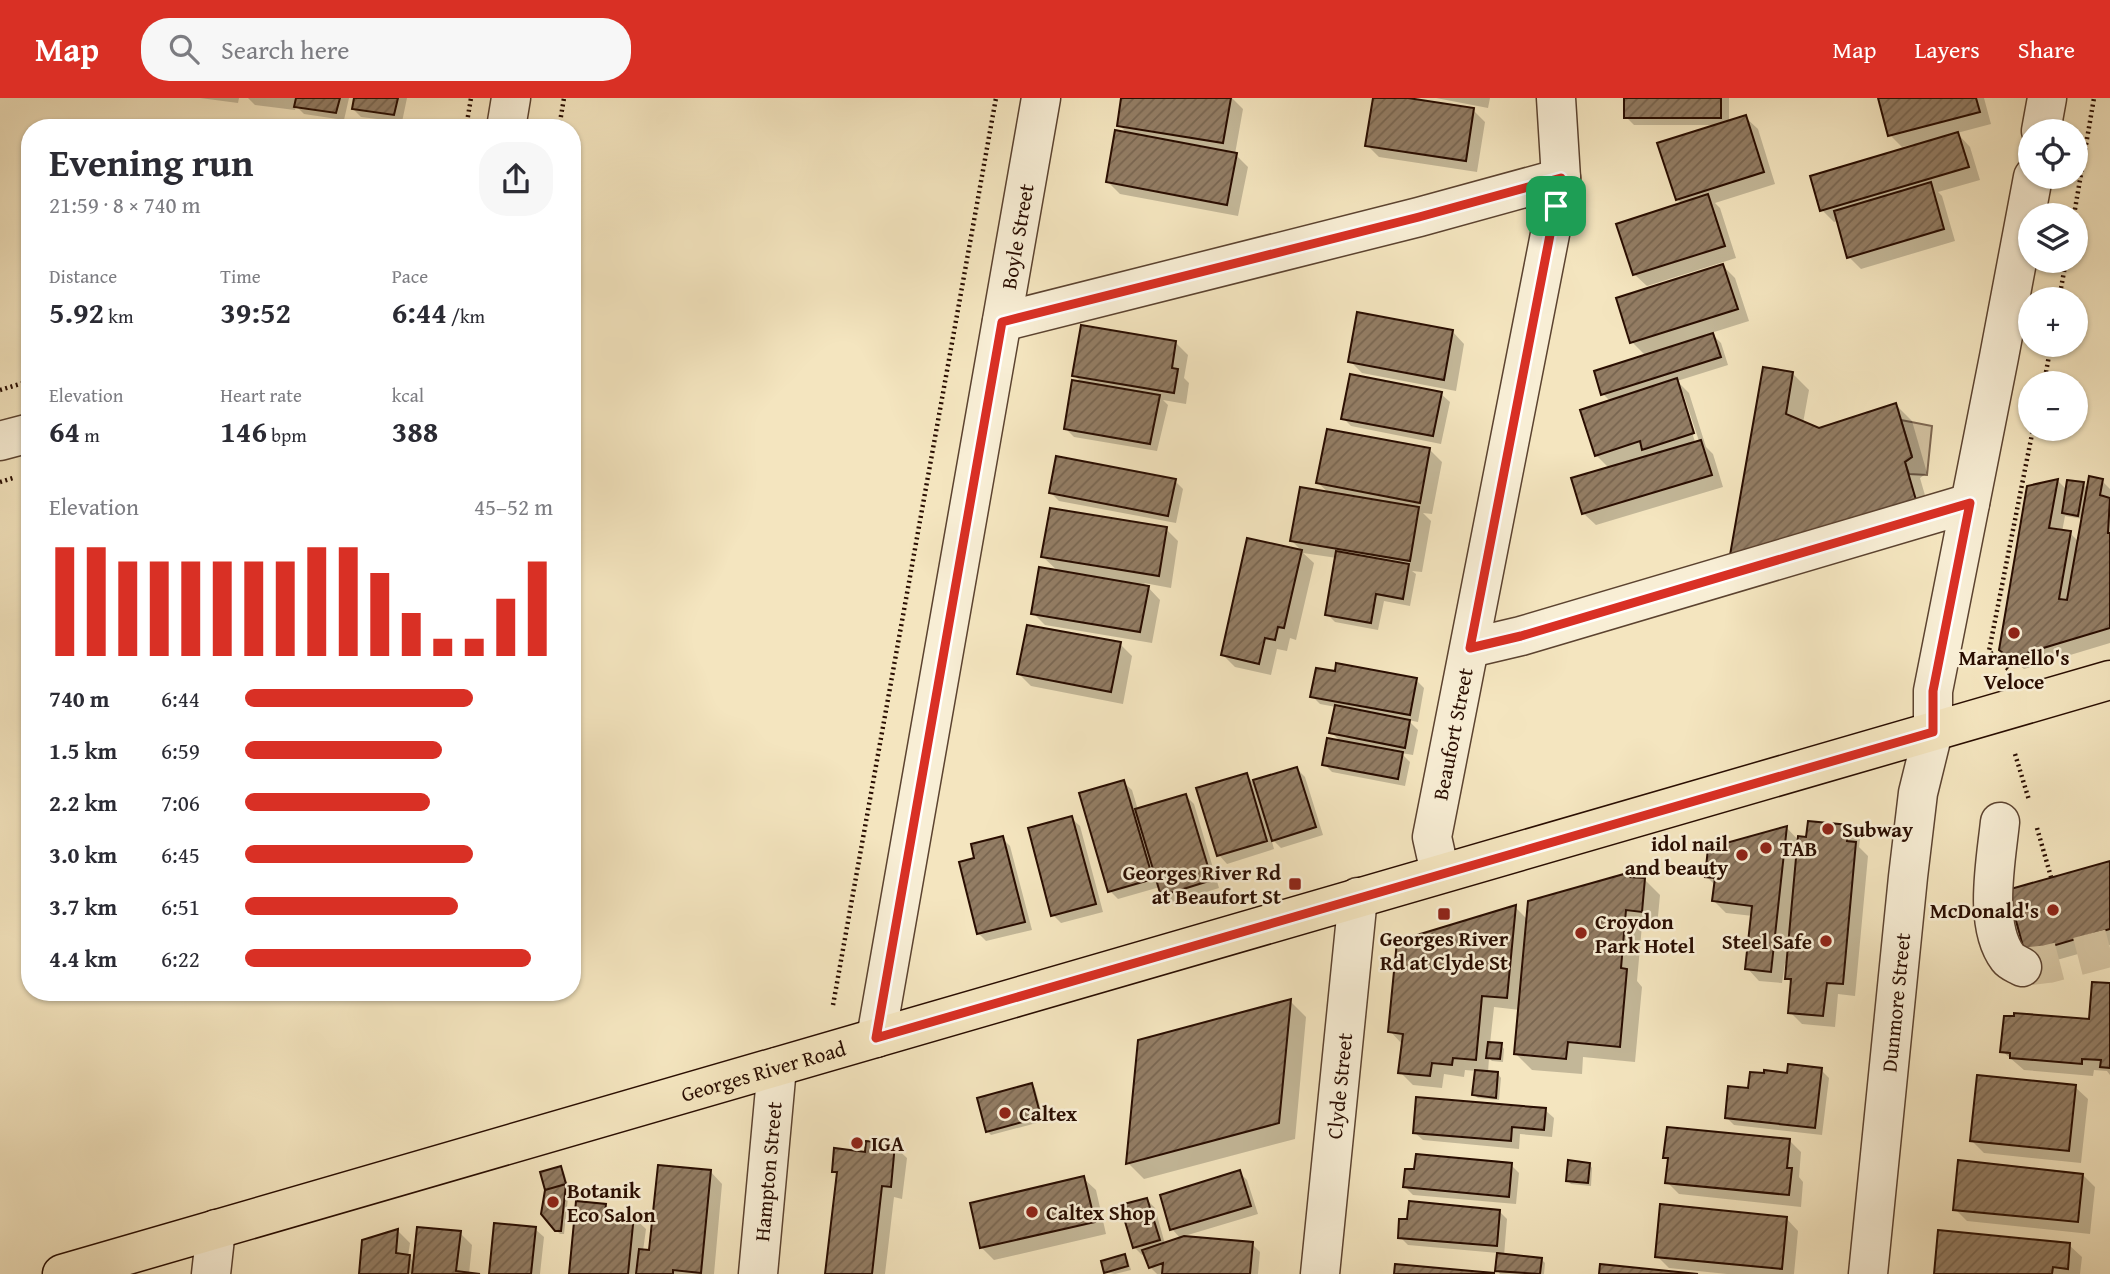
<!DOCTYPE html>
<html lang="en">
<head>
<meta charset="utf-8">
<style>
	body { margin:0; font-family:"Gentium Book Plus",serif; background:#f7f7f7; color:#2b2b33; height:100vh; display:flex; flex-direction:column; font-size:26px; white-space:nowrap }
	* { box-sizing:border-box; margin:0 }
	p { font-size:23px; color:#7c7c81 }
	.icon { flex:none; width:38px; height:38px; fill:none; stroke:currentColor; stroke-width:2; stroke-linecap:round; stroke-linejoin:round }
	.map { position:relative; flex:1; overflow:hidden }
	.details { position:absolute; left:21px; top:21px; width:560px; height:882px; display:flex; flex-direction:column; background:#fff; border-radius:28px; box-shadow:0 2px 5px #0004 }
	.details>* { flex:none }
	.tools { position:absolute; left:2018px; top:21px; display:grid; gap:14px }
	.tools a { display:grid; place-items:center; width:70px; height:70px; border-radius:50%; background:#fff; box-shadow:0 2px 5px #0004; font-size:35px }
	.pin { position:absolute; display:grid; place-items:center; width:60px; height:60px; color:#fff; margin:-30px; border-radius:14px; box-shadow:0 4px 10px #0006 }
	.round { display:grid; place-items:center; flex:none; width:74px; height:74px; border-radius:28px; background:#f7f7f7 }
	.overview { display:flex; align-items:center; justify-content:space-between; height:119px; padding:0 28px }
	h1 { font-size:38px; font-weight:700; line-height:52px }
	.figures { display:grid; grid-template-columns:repeat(3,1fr); gap:10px; height:119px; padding:7px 28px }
	.figures div { display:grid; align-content:center }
	.figures b { font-size:30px; font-weight:700 }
	.figures small { font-size:19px; font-weight:400 }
	.figures p { font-size:19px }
	.chart { height:196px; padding:14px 28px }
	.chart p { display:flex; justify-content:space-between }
	.chart svg { width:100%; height:126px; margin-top:7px; stroke:#d93025; stroke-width:6 }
	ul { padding:0 28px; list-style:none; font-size:23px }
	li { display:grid; grid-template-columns:112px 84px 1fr; align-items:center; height:52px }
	li i { height:18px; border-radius:9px; background:#d93025 }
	header { display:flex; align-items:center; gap:42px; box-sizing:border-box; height:98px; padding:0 35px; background:#d93025; color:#fff }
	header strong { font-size:33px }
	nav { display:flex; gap:38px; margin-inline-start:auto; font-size:24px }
	.search { width:490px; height:63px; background:#f7f7f7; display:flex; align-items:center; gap:18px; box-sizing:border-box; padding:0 24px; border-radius:28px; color:#7c7c81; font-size:26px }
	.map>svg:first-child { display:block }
</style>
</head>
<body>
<header>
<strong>Map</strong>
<div class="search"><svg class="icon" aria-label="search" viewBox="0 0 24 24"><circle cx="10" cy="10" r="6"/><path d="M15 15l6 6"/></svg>Search here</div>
<nav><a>Map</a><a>Layers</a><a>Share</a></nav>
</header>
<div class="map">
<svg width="2110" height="1176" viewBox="0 0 2110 1176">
	<defs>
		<pattern id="building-hatch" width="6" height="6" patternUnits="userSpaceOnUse" patternTransform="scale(1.75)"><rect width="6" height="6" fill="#937d64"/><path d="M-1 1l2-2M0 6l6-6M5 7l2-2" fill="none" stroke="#786550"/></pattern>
	</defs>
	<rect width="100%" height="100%" fill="#f4e5bf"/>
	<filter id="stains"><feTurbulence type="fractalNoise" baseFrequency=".00286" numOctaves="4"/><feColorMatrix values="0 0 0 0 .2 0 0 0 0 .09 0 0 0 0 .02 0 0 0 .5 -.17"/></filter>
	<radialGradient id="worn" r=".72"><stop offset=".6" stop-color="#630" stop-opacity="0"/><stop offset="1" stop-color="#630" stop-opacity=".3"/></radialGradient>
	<path fill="#d1c09f" stroke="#7d6650" stroke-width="2" d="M1901,322L1932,328L1927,377L1909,376L1905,364L1912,358Z"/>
	<path fill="#0003" fill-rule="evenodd" d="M200,0H239L238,5Z
		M248,0H349L344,22L304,16L296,8L295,12L255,7Z
		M355,0H407L402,24L361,19L353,11Z
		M1123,0H1232L1243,11L1235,56L1248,69L1238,118L1120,96L1108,84L1128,36L1119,27Z
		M1374,0H1397L1473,12L1485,24L1477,74L1379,59L1367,47Z
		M1436,0H1490L1488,10Z
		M1626,0H1729V24L1745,19L1758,31L1775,86L1715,105L1720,110L1736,160L1647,188L1634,176L1682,106L1677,101L1718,27H1634L1626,19Z
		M1880,0H1984L1991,26L1957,35L1970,49L1980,82L1938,94L1942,98L1955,143L1861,171L1849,159L1838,123L1834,124L1822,112L1915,49L1914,46L1902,49L1890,37Z
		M1723,168L1735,180L1749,223L1711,235L1721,245L1728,267L1677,283L1689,295L1706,349L1713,356L1723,389L1596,427L1583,415L1610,371L1596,357L1611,304L1603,296L1646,258L1632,244ZM1680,295H1683L1699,343L1695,344Z
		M1452,233L1464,246L1456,293L1362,275L1350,263Z
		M1176,245L1188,257L1184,280L1189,285L1186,306L1163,302L1168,307L1157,353L1074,339L1066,331L1083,286L1074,277Z
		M1793,276L1809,292L1803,325L1819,332L1896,307L1912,323L1927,375L1920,380L1931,418L1748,472Z
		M1441,296L1450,304L1441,346L1351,328L1343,320Z
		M1430,352L1442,364L1432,416L1423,415L1431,423L1422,474L1412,473L1416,476L1410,508L1384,503L1378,532L1335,524L1327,516L1337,460L1303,455L1314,465L1296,542L1290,540L1287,553L1277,551L1271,577L1235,569L1223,557L1248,442L1303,454L1292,443L1329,395L1318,385Z
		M2057,382L2067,392L2083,386L2088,391L2102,383L2110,391V545L2024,571L2001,551ZM2065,418L2083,421L2079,444L2070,435L2062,434Z
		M1175,383L1183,391L1176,425L1059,403L1051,395Z
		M1166,431L1178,443L1171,490L1144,485L1160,502L1152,545L1045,527L1033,515L1059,474L1043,459Z
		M1120,546L1132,558L1123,606L1031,588L1019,576Z
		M1416,582L1424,590L1418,624L1408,622L1418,632L1413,657L1401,655L1410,664L1405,688L1332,674L1324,666L1341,644L1331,634L1336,609L1320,606L1312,598Z
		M1297,671L1305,679L1323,737L1281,750L1271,740L1274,751L1227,766L1219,757L1246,677L1253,684Z
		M1123,684L1132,692L1138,712L1186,698L1194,706L1219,790L1171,805L1163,797L1160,789L1118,801L1110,793Z
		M1071,720L1080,728L1103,814L1061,825L1053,817Z
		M1848,729L1860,741L1859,749L1868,758L1855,898L1838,896L1835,929L1802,926L1790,914L1792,886L1787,880L1788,866L1785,865L1782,885L1759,883L1747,870L1753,818L1726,815L1714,803L1716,788L1707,779L1787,730L1799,743Z
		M1002,740L1010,748L1032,832L986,843L978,835L976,761Z
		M2110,764V847L2039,867L2020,832L2013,834L2012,803Z
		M1630,776L1635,781H1644L1660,797L1657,829L1642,827L1637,883L1642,889L1635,964L1583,959L1582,976L1532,972L1516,956L1520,912L1494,909L1490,946L1501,947L1504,951L1503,964L1492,963L1489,960L1488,975L1498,976L1501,980L1499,1002L1478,1000L1474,997L1476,973L1465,972L1464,979L1444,976L1442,990L1413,987L1400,974L1402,946L1390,933L1515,809L1528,822Z
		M2110,887V977L2107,973L2094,972L2093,978L2024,972L2002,953L2090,923Z
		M1290,903L1306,919L1295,1041L1144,1081L1128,1065Z
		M1821,972L1829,980L1822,1037L1734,1027L1726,1019L1749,992L1789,977Z
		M1031,987L1035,990L1044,1023L991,1037L987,1033Z
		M2075,989L2088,1001L2081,1065L1984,1055L1972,1043Z
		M1545,1012L1554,1020L1552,1039L1520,1036L1519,1051L1423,1042L1414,1034Z
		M1789,1042L1801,1054L1799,1079L1803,1084L1801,1109L1679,1096L1667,1084L1669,1063L1665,1059Z
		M894,1048L907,1060L902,1101L894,1099L885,1176H827L838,1078L834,1073L866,1056Z
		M1589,1066L1592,1070L1591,1088L1571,1086L1568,1083Z
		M1511,1067L1519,1075L1516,1106L1413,1097L1405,1089Z
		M561,1070L564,1074L569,1091L564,1136H560L556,1132L547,1092Z
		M710,1073L722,1086L714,1176H571L605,1108L614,1117L633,1119L646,1131L643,1153L651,1154Z
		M1239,1074L1247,1082L1258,1116L1181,1139L1252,1146L1260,1154L1258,1176H1157L1150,1169L1146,1156L1142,1157L1134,1149L1147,1102L1155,1110L1165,1146L1181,1141L1172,1131L1162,1098Z
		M2083,1077L2095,1089L2090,1136L1967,1123L1955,1111Z
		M1083,1080L1096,1092L1106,1136L994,1162L982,1150L972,1106Z
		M1499,1113L1507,1121L1504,1158L1541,1161L1545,1165L1544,1176H1500L1497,1172L1498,1155L1408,1147L1400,1139Z
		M1786,1120L1798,1133L1794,1176H1727L1669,1170L1657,1158Z
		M535,1131L544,1139L540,1176H490Z
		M398,1133L410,1145L408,1158L415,1165L460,1135L472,1147L469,1176H360Z
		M2069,1147L2082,1159L2080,1176H1936Z
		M1124,1158L1128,1162L1131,1172L1115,1176L1105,1174Z"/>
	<path fill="url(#building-hatch)" stroke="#290d01" stroke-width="2" d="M296,0H340L336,15L294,9Z
		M354,0H398L394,17L352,11Z
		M1121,0H1231L1223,45L1117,28Z
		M1373,0H1408L1474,10L1466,63L1365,48Z
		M1624,0H1721V20H1624Z
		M1878,0H1976L1980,14L1888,38Z
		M1746,17L1764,74L1676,102L1657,45Z
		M1115,32L1237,55L1227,107L1106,84Z
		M1958,34L1969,69L1820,113L1810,78Z
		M1931,84L1944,131L1847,160L1834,113Z
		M1708,96L1725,148L1633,177L1616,126Z
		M1723,166L1738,211L1630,245L1616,200Z
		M1357,214L1453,232L1444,282L1348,264Z
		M1081,227L1176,243L1172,270L1178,271L1174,295L1072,278Z
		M1713,235L1721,259L1601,297L1594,273Z
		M1763,269L1793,274L1786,316L1819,330L1896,305L1912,359L1905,364L1916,402L1730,457Z
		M1350,276L1442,294L1433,338L1341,321Z
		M1677,280L1694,335L1642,352L1640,343L1595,358L1580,312Z
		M1072,282L1160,297L1150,346L1064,331Z
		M1327,331L1430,350L1420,405L1316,385Z
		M1701,342L1712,377L1582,416L1571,380Z
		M1056,358L1176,381L1168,418L1049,395Z
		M2089,378L2103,381L2100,397L2110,400L2108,435H2110V530L2010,560L1999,552L2027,388L2058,381L2049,430L2071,433L2059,501L2067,502Z
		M2067,382L2084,384L2078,418L2062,415Z
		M1300,389L1419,409L1410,463L1290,443Z
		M1050,410L1167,429L1159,478L1041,459Z
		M1247,440L1302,452L1284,530L1278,529L1275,542L1265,540L1259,566L1221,557Z
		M1336,453L1409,466L1403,501L1376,496L1371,525L1325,517Z
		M1039,469L1149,488L1140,534L1031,516Z
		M1027,527L1121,544L1111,594L1017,576Z
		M1336,565L1417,580L1410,617L1310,599L1316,570L1335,573Z
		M1335,607L1410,622L1405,650L1329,635Z
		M1327,640L1403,654L1398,681L1322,667Z
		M1297,669L1316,729L1272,743L1253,682Z
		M1247,675L1267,743L1217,758L1196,690Z
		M1124,682L1153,781L1108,794L1079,695Z
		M1186,696L1212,782L1161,798L1135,711Z
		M1072,718L1096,806L1051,818L1028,730Z
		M1808,723L1849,727L1847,743L1856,744L1843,886L1827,885L1823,918L1788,915L1791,881H1785L1798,738L1806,739Z
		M1787,728L1771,874L1745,871L1752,808L1712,803L1715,780L1705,779L1708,750Z
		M1003,738L1025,824L977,836L959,764L974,760L971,746Z
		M2110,763V831L2025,856L2015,819L1999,822L2007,792Z
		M1631,774L1630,779L1645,780L1642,814L1626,812L1621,870L1627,871L1620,949L1568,944L1566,961L1514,956L1528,803Z
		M1516,807L1507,900L1482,898L1476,962L1453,960L1452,967L1432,965L1430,978L1398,975L1403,936L1388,934L1397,843Z
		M2092,884L2110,885V970L2100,969L2101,962L2082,961V966L2010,960V955L2000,954L2004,918H2014V915L2089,921Z
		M1291,901L1279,1025L1126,1066L1138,942Z
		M1488,944L1502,945L1500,961L1486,960Z
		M1788,966L1822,970L1815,1030L1725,1020L1728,988L1748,990L1750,974L1764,975V972L1787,975Z
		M1475,972L1498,974L1496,1000L1472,997Z
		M1977,977L2076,987L2069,1053L1970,1043Z
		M1032,985L1041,1019L986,1034L977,1000Z
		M1416,999L1546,1010L1544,1032L1512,1029L1511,1043L1413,1035Z
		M1667,1029L1790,1041L1787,1070H1792L1789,1097L1665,1085L1668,1060H1663Z
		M866,1043L895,1046L891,1089L882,1088L872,1176H825L837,1074H832L834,1050L865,1054Z
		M1416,1056L1512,1065L1509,1099L1403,1089L1405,1071H1414Z
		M1568,1062L1590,1065L1588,1085L1566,1083Z
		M1958,1062L2083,1076L2078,1124L1953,1112Z
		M658,1067L711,1072L701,1175L673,1172V1176H636L639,1151L649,1152Z
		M561,1068L566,1086L545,1092L540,1074Z
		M1240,1072L1251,1108L1170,1132L1160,1097Z
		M1084,1078L1095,1124L980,1150L970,1105Z
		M566,1086L561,1133H555L541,1116L545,1092Z
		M1147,1100L1160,1142L1133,1150L1120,1107Z
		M576,1103L606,1106L605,1114L634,1117L628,1176H569Z
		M1409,1103L1500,1112L1497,1148L1398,1140L1399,1121H1407Z
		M1660,1106L1787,1119L1782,1171L1655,1159Z
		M494,1125L536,1129L531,1176H489Z
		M417,1129L461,1133L456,1173L480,1176H412Z
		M398,1131L396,1155L410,1157L408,1176H359L362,1142Z
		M1938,1132L2070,1145L2068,1171L2053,1169L2052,1176H1934Z
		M1184,1138L1253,1144L1250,1176H1162L1163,1165L1149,1170L1142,1152Z
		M1497,1155L1542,1160L1540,1176L1495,1173Z
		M1125,1156L1128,1168L1104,1175L1101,1163Z
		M1395,1166L1494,1175V1176H1394Z
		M1600,1166L1698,1176H1599Z"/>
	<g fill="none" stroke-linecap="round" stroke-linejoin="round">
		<path stroke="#d6c5a2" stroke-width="38" stroke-dasharray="38 19" stroke-linecap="butt" d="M2022,869L2048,866L2110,850"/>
		<g stroke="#5c4330" stroke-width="41">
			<g id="minor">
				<path d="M506,30L511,0"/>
				<path d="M2041,33L2047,0"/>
				<path d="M1002,224L1419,119L1561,80"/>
				<path d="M0,343L30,335"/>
				<path d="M1470,550L1521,538L1970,405"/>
				<path d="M2000,724C1996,763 1983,827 2008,860C2011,864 2017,866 2022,869"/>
				<path id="s1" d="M1440,775L1432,739L1561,80L1556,0"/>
				<path id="s2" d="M876,940L1041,0"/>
				<path d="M211,1176L216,1131"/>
				<path id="s3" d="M758,1176L777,969"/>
				<path id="s4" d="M1320,1176L1358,799"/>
				<path id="s5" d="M1868,1176L1908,779L1918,695L1933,634V593L1999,259L2033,79"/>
			</g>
		</g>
		<g stroke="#290d01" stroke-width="41">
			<g id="major">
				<path id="s6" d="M62,1176L2110,582"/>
			</g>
		</g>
		<path stroke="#290d01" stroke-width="4.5" stroke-dasharray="2 3.5" stroke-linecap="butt" d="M466,30L471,0
			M559,30L564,0
			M2074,117L2094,0
			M2059,201L2066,163
			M2044,285L2051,247
			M0,292L30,283
			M0,384L13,380
			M2008,571L1989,553L2033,331
			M2015,656L2029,702
			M2037,730L2051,779
			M833,907L996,0"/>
		<use href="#minor" stroke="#f8eed5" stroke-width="38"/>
		<use href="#major" stroke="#f4e5bf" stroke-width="38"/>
	</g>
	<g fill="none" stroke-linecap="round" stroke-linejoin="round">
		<g stroke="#fff" stroke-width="14">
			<path id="route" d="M1561,80L1470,550L1521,538L1970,405L1933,593V634L876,940L1002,224L1419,119Z"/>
		</g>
		<use href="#route" stroke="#d93025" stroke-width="9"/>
	</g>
	<g fill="#8f2418" stroke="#f8eed5" stroke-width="2.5">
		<circle cx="2014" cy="535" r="7"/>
		<circle cx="1828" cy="731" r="7"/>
		<circle cx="1766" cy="750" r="7"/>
		<circle cx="1742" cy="757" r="7"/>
		<rect x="1288" y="779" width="14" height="14" rx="3.5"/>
		<circle cx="2053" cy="812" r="7"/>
		<rect x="1437" y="809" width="14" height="14" rx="3.5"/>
		<circle cx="1581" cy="835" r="7"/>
		<circle cx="1826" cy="843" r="7"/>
		<circle cx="1005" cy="1015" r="7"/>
		<circle cx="857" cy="1045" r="7"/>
		<circle cx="553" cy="1104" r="7"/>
		<circle cx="1032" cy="1114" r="7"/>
	</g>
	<g text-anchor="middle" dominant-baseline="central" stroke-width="5" stroke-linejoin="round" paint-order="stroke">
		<g font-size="21" fill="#290d01" stroke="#f8eed5">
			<text stroke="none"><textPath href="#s2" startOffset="814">Boyle Street</textPath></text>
			<text stroke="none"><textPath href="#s1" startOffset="142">Beaufort Street</textPath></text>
			<text stroke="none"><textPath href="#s5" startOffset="273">Dunmore Street</textPath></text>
			<text stroke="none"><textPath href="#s6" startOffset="730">Georges River Road</textPath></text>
			<text stroke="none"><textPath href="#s4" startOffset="189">Clyde Street</textPath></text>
			<text stroke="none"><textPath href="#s3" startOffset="103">Hampton Street</textPath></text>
		</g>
		<g font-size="21" font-weight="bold" fill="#290d01" stroke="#f8eed5" text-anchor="start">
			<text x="2014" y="559" text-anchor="middle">Maranello's<tspan x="2014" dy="24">Veloce</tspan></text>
			<text x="1842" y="731">Subway</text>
			<text x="1728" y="745" text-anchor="end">idol nail<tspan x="1728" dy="24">and beauty</tspan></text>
			<text x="1780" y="750">TAB</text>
			<text x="1281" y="774" text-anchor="end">Georges River Rd<tspan x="1281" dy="24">at Beaufort St</tspan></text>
			<text x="2039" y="812" text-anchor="end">McDonald's</text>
			<text x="1595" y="823">Croydon<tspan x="1595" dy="24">Park Hotel</tspan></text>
			<text x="1444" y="840" text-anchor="middle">Georges River<tspan x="1444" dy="24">Rd at Clyde St</tspan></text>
			<text x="1812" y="843" text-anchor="end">Steel Safe</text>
			<text x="1019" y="1015">Caltex</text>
			<text x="871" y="1045">IGA</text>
			<text x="567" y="1092">Botanik<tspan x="567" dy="24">Eco Salon</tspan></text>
			<text x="1046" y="1114">Caltex Shop</text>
		</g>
	</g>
	<rect width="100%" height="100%" filter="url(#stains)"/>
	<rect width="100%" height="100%" fill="url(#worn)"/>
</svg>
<div class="tools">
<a><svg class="icon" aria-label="locate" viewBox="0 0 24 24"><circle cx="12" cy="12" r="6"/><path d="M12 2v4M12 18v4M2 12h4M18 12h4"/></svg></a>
<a><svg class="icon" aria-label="layers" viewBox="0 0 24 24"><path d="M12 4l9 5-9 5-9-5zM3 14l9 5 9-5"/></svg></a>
<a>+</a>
<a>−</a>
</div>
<div class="pin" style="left:1556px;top:108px;background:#1e9e55"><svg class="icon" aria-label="arrive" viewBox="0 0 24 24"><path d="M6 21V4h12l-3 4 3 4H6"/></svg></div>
<section class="details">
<div class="overview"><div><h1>Evening run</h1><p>21:59 · 8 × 740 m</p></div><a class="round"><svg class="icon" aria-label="share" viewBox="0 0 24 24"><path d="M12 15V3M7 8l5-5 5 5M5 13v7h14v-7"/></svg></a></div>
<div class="figures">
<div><p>Distance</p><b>5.92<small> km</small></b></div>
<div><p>Time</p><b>39:52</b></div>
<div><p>Pace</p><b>6:44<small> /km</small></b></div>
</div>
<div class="figures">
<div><p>Elevation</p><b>64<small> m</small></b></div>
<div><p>Heart rate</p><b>146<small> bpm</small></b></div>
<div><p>kcal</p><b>388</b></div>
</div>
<div class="chart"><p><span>Elevation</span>45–52 m</p>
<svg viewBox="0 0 160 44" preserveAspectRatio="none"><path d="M5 44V6M15 44V6M25 44V11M35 44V11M45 44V11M55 44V11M65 44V11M75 44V11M85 44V6M95 44V6M105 44V15M115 44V29M125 44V38M135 44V38M145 44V24M155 44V11"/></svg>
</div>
<ul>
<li><b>740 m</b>6:44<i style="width:74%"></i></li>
<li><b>1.5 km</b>6:59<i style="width:64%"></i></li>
<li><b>2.2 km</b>7:06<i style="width:60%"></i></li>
<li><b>3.0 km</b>6:45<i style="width:74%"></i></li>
<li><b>3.7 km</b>6:51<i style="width:69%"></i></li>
<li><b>4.4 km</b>6:22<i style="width:93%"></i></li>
</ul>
</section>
</div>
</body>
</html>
